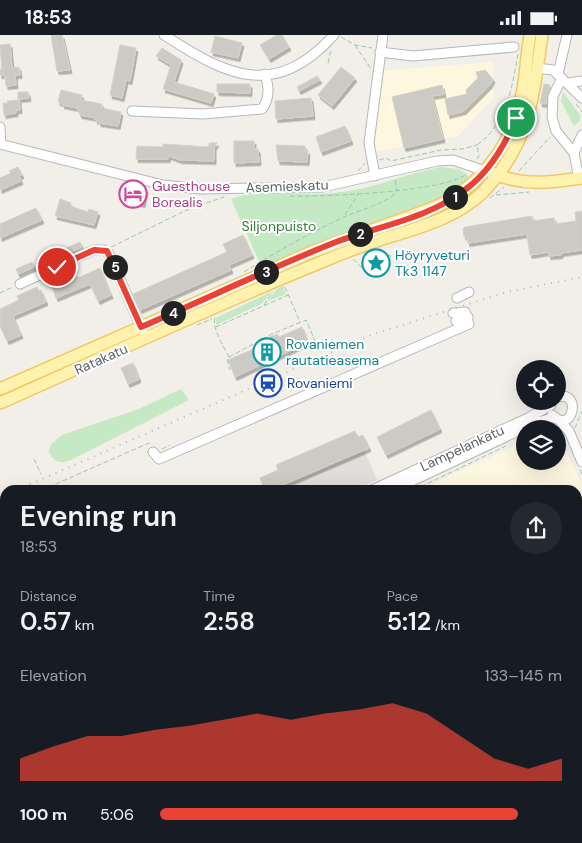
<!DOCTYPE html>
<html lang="en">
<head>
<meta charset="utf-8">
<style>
	body { margin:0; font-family:"DM Sans",sans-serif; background:#242831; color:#f1f3f6; height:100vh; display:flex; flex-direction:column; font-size:19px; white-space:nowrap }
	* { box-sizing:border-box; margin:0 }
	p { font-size:16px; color:#9ea1a6 }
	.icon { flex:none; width:28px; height:28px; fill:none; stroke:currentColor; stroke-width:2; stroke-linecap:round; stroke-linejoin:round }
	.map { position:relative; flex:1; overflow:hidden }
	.drawer { position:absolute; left:0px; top:450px; width:582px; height:359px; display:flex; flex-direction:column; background:#171b24; border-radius:15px 15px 0 0; box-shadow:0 5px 20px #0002 }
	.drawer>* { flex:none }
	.buttons { position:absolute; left:516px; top:325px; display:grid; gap:10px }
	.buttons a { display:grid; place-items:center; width:50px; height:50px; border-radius:50%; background:#171b24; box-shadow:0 5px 20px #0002; font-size:25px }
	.pin { position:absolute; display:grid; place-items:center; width:42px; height:42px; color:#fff; margin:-21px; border:2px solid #fff; border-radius:50%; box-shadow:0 1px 5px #0007 }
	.km { position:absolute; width:25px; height:25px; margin:-12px; border-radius:50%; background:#222; color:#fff; font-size:14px; line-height:25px; text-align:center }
	.round { display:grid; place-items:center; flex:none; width:52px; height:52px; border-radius:26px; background:#242831 }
	.head { display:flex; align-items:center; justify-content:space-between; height:85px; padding:0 20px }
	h1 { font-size:28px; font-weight:600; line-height:38px }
	.figures { display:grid; grid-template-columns:repeat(3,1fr); gap:8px; height:85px; padding:5px 20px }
	.figures div { display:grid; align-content:center }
	.figures b { font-size:25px; font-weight:600 }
	.figures small { font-size:14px; font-weight:400 }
	.figures p { font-size:14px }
	.chart { height:140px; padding:10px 20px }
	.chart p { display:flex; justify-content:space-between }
	.chart svg { width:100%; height:90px; margin-top:5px; fill:#ea4335; opacity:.7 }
	ul { padding:0 20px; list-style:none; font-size:16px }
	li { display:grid; grid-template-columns:80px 60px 1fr; align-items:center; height:38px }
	li i { height:12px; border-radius:6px; background:#ea4335 }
	.status { display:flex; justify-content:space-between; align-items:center; height:35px; padding:0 25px; background:#171b24; direction:ltr }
	.status svg { height:14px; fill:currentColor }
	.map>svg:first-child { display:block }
</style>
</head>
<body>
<div class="status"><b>18:53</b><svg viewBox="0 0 49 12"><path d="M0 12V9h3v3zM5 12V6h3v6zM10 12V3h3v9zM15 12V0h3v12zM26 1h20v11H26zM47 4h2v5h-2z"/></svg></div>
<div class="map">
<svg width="582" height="808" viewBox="0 0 582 808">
	<defs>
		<filter id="shadow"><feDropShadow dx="2" dy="3.5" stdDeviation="0" flood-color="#0004"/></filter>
	</defs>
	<rect width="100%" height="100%" fill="#f1efe8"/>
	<path fill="#fef7e0" d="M493,27L494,62L458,101L374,117L380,36Z
		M558,399L582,450V649H578V455H419L525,406V426H558Z
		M578,661H582V741L578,742Z
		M578,756H582V808H168V804H578Z"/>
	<path fill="#e0deda" d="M364,415L377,445L354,455H271Z
		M0,765H5V804H83L67,808H0Z"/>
	<path fill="#c5e8c5" d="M563,57L580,80V86L574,91L561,66Z
		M440,132L459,134L469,141C445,175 361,192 322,208C302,216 282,226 263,235L231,164C265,151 299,162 334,158C370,155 405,139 440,132Z
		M283,251L286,259L268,266L277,254Z
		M273,256L261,269L216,290V283Z
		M181,354L189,365L71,425C60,429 53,427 49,416L51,409L62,400L139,374Z
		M5,576V609L0,607V577Z
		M5,648V678H0V649Z
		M106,804H135V808H94Z"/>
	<path fill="#aadaff" d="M0,607L5,609V648L0,649Z"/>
	<path fill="#cccac5" stroke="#d6d1c6" filter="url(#shadow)" d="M51,0H62L70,35L57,36Z
		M277,0H282L289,12L269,24L260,10Z
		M215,1L242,8L238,23L211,17Z
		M10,9L12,33L19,32L20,40H15L16,50L6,51L5,40H0V34H2L0,10Z
		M120,10L136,13L130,46L126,45L122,63L110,60Z
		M162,13L181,25L174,47L214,59L211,68L163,54L171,30L156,21Z
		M341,32L355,43L332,71L318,60Z
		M485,35L493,44L490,50L464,76L448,80L445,64L467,59L466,55L478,43L476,37Z
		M317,41L320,45L299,56L297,52Z
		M217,49H250V58L217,57Z
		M544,49L550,50L546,69L540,68Z
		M442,50L444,59L432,61L443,104L404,113L392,62Z
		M61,55L82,60L81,65L102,69L101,73L121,77L118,91L99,88V86L95,85L96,83L80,80L77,73L62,70L63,68L58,67Z
		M18,57H28L29,63L18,64Z
		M311,63L313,81L276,84L275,66Z
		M19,65L20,75H16V78L4,80L3,68H8L7,66Z
		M345,91L351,106L321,117L316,102Z
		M234,106H254V114H258L259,127L234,128Z
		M209,108H217L214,112V126L180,125L169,121L168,124H136L137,111L163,112V109L209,112Z
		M276,110L305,111V115L308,116L307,127L278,126Z
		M18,132L22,140L19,141L21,146L0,155V143L11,138L9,136Z
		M123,149L146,154L143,169L120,164Z
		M60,164L71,168L70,171L88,177L89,174L98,177L94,190L55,181Z
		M36,173L42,185L0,203V189Z
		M582,176V215L561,218V220L549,221L548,217L530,220L527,199L468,208L466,201L464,202L463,194L465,192L532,181L533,186L554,183L555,189L576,186L575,177Z
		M243,200L252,220L229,230L231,235L140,275L133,259L227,217L223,209Z
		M80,207L82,212L66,219L64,214Z
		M32,227L34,232L18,239L16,234Z
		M100,233L111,260L98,266L90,249L56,263L52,252L55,251L52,246L71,238L73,243L77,241L78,243Z
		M37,252L39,256L41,255L46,267L13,281L21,300L7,306L0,291V274L19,265L17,261Z
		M302,292L308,307L235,342L228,325L270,307L268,303L277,299L279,302Z
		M133,328L139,344L128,349L121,333Z
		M431,375L440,394L386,420L377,402Z
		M355,396L358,402L363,400L369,413L271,455H253L263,451L260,443L278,435L276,430Z"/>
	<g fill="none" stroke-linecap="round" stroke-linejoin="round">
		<g stroke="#b5b8bc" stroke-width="11">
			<path id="minor" d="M164,0C227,41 275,65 334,0
				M380,17L413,21L514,12
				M537,33L553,35L582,63
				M558,39L567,0
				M562,43L553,61L552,82L556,96L574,118L579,144
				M568,48L582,46
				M132,76L203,79L262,74C270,63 269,52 265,39
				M0,92L1,109
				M0,109L163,150L201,154L323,152L437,126L453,125L485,136
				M574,118L582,100
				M375,141L369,108L383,0
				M20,249L94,215H104L109,219L143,297
				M457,263L469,257
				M456,286L468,282
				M552,380C573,401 582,355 558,362
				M559,385L569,396L582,427
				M153,417L159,424L469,289L465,277L453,278
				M372,455L528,383L551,370
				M393,455L535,388L555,382
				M578,655H582
				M578,746H582
				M0,761H5
				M145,804L146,808"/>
		</g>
		<g stroke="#f2c960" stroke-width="14">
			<path id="major" d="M492,138C523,151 549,148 582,143
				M0,354L312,217L433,173C478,154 511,112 521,64C526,44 526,21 530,0
				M0,368C106,321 211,272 319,228C340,219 361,211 382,204C418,193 457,183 484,156C530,108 533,62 542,0"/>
		</g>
		<path stroke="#9cc7a9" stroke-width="1" stroke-dasharray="5 2.5" stroke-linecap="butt" d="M341,2L355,10L372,13
			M355,10L371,34
			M328,28L331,15
			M576,69L582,77
			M477,124L479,121L477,110C507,89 512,52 518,19
			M379,125L386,123L391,126L441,115L462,114L477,110
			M358,136L365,128
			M519,136L550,102
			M395,145L397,155
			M496,160L529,157
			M290,161C320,162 451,157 467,138
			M490,163L504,152
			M345,180L359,158
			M111,212L189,174L224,162
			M353,224L361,232L391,225L390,220L370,225L369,231
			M244,237C276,217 308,199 342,183C360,174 382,171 397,157
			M285,252L300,287
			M0,258L13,252
			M264,270L273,257
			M215,283C212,294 224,312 229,322L227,325L230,335
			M197,290L212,284
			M216,292L288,260
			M354,306L357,313
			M229,322L272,299L306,285L320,317
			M575,393L582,376
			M162,414L170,410
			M34,424L41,439
			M580,435L582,439
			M42,455L149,408L150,410
			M414,455L506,411
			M0,473L5,471
			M157,804V808"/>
		<use href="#minor" stroke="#fff" stroke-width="9"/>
		<use href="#major" stroke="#fff2af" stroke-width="11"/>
		<path stroke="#b6b7b8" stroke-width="2" stroke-dasharray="1 6" stroke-linecap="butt" d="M17,455L374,299L507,257L582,242
			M0,462L5,460"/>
	</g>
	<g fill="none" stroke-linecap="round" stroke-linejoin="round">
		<g stroke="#fff" stroke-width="10">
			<path id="route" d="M57,232L94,215L107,216L141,292C206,264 270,233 336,207C379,191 430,183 466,154C490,136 505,110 516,83"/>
		</g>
		<use href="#route" stroke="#ea4335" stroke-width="6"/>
	</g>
	<defs>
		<g id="hotel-ring" transform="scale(1.4375)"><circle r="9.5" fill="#fff" stroke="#d1479c" stroke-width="1.5"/><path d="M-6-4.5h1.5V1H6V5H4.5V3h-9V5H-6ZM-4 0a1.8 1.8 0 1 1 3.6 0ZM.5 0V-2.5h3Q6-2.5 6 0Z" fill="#d1479c"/></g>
		<g id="sight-ring" transform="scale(1.4375)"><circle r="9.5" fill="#fff" stroke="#0f9aa8" stroke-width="1.5"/><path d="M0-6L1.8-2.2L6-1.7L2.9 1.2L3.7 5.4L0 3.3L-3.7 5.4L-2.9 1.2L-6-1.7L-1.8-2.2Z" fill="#0f9aa8"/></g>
		<g id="building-ring" transform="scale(1.4375)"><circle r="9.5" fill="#fff" stroke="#0f9aa8" stroke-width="1.5"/><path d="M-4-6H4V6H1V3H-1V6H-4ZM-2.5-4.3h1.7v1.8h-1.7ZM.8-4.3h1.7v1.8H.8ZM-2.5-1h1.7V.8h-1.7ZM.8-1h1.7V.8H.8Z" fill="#0f9aa8"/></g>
		<g id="station-ring" transform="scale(1.4375)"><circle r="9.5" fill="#fff" stroke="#1a4fb4" stroke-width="1.5"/><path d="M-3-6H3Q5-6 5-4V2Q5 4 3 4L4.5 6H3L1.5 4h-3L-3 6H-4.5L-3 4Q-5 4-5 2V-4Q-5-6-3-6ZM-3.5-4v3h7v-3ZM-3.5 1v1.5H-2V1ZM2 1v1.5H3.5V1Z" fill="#1a4fb4"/></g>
	</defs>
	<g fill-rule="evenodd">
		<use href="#hotel-ring" x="133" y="159"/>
		<use href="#sight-ring" x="376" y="228"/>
		<use href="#building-ring" x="267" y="317"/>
		<use href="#station-ring" x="268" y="348"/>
	</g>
	<g text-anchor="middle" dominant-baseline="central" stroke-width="4" stroke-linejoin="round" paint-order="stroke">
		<g font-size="14" fill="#b23c85" stroke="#fff" text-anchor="start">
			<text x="152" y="151">Guesthouse<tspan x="152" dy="16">Borealis</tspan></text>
		</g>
		<g font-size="14" fill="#5f6368" stroke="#fff">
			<text transform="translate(287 151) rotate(-2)">Asemieskatu</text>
			<text transform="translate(101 324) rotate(-24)">Ratakatu</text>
			<text transform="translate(462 413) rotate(-25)">Lampelankatu</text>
		</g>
		<g font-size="14" fill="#348238" stroke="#fff">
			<text x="279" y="191">Siljonpuisto</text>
		</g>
		<g font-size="14" fill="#0d838f" stroke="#fff" text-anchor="start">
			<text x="395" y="220">Höyryveturi<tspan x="395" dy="16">Tk3 1147</tspan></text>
			<text x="286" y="309">Rovaniemen<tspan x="286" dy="16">rautatieasema</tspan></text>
		</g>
		<g font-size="14" fill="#164399" stroke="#fff" text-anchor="start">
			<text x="287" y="348">Rovaniemi</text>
		</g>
	</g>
</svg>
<div class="buttons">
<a><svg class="icon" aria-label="locate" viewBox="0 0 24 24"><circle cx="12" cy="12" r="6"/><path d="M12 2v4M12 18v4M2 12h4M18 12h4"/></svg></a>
<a><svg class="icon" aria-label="layers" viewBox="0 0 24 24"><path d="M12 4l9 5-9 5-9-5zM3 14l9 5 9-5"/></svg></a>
</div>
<div class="pin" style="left:516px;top:83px;background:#1e9e55"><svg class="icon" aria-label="arrive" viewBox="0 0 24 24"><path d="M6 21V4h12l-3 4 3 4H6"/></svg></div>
<div class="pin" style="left:57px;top:232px;background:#d93025"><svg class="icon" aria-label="check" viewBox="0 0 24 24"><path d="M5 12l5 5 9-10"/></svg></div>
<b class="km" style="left:455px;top:162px">1</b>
<b class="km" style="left:360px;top:199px">2</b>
<b class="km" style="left:266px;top:237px">3</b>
<b class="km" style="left:173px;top:278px">4</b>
<b class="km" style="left:115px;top:232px">5</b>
<section class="drawer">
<div class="head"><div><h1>Evening run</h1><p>18:53</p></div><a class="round"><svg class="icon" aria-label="share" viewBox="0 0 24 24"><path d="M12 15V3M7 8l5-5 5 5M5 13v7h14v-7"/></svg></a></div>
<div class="figures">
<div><p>Distance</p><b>0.57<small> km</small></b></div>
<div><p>Time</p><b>2:58</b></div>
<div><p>Pace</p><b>5:12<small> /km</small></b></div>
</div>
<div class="chart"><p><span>Elevation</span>133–145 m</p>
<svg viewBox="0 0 160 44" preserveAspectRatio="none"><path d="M0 44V33L10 27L20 22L30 22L40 19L50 17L60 14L70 11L80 14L90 11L100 9L110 6L120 11L130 22L140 33L150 38L160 33V44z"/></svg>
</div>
<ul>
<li><b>100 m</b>5:06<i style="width:89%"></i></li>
</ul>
</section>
</div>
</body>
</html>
